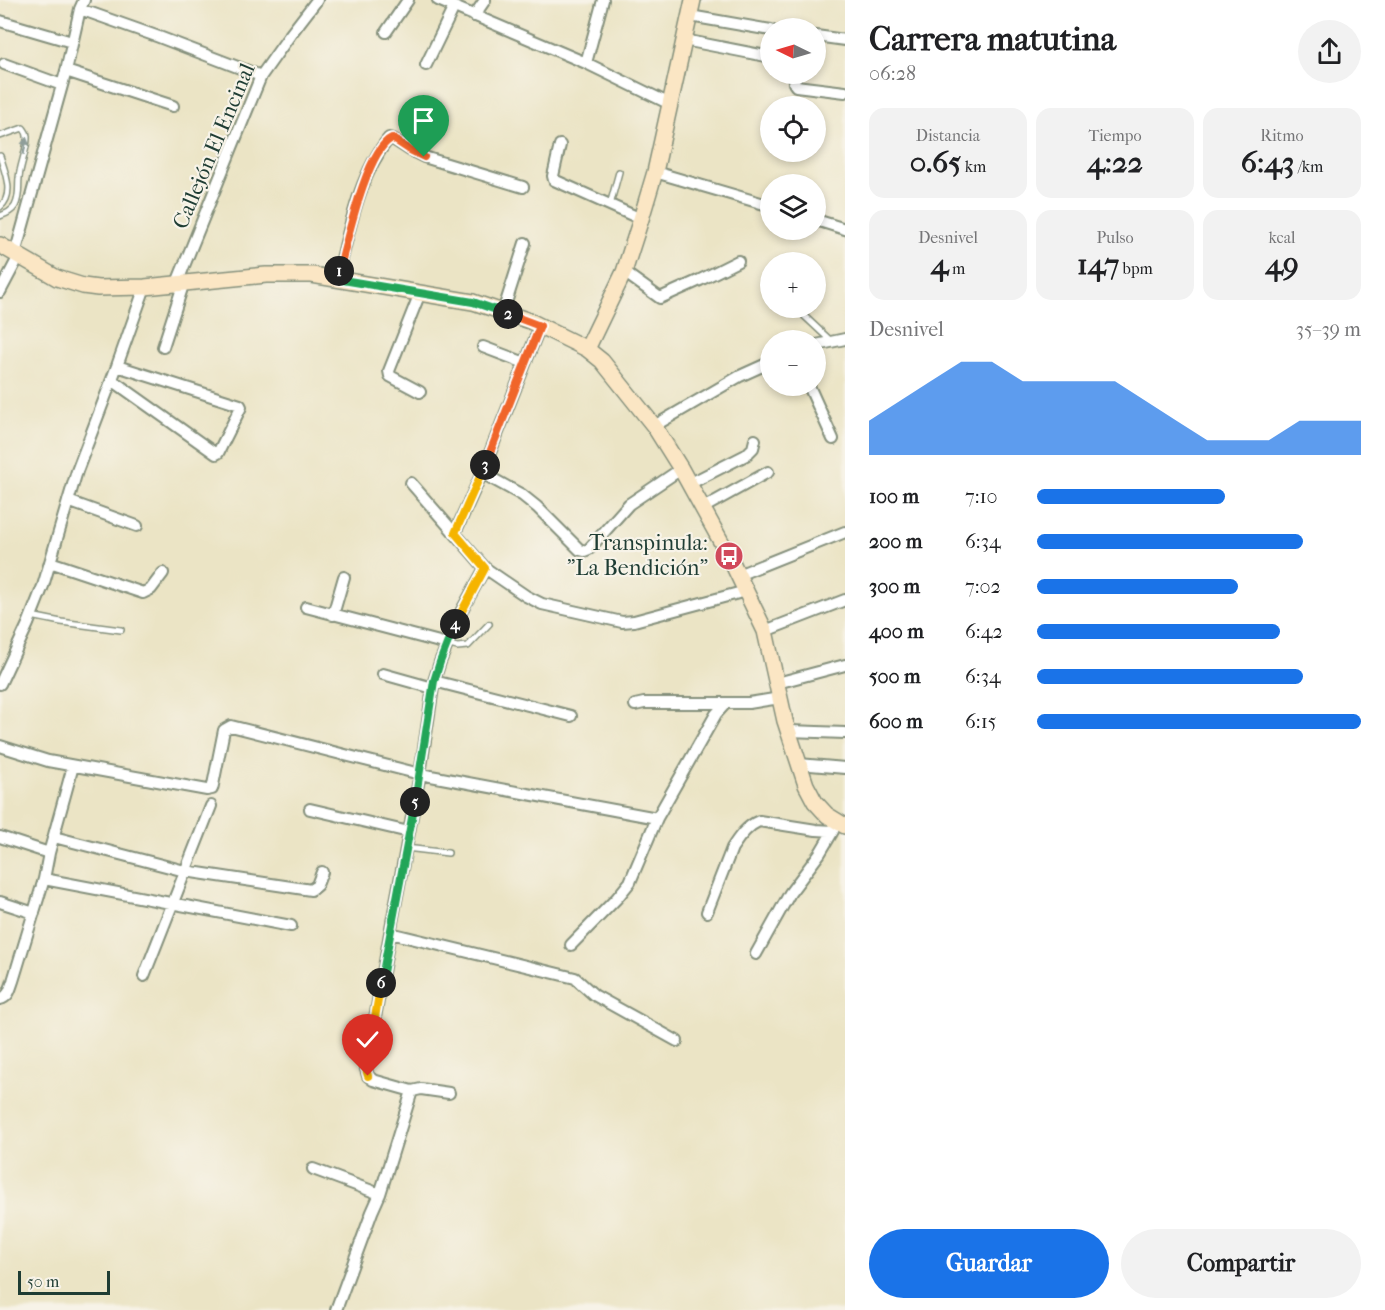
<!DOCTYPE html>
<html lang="es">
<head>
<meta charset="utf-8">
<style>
	body { margin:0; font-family:"IM FELL French Canon",serif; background:#f2f2f2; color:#202124; height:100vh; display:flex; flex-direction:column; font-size:22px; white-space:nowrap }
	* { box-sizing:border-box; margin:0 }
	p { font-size:20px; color:#757577 }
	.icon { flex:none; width:33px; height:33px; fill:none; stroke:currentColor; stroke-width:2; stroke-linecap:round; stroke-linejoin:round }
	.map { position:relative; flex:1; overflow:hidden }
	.side { display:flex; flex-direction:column; background:#fff; width:540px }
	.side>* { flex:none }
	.needle { width:39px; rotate:275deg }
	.tools { position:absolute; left:760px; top:18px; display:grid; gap:12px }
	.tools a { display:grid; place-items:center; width:66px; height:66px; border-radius:50%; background:#fff; box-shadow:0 3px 9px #0003; font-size:30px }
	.scale { position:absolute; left:18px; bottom:15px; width:92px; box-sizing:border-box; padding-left:6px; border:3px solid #1f3d34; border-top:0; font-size:16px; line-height:21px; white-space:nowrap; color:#1f3d34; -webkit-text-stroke:4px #f7f3e8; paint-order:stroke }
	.pin { position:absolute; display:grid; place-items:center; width:51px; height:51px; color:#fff; margin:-62px -26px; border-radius:50% 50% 50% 0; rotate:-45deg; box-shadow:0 0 6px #0007 }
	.pin .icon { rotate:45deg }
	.km { position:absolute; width:30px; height:30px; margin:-15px; border-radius:50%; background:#222; color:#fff; font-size:16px; line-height:30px; text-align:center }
	.round { display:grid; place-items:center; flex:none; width:63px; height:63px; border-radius:32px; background:#f2f2f2 }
	.head { display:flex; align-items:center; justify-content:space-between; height:102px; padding:0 24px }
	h1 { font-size:33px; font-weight:700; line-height:45px }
	.figures { display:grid; grid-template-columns:repeat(3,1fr); gap:9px; height:102px; padding:6px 24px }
	.figures div { display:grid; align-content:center; border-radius:15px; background:#f2f2f2; text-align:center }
	.figures b { font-size:30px; font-weight:700 }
	.figures small { font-size:16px; font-weight:400 }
	.figures p { font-size:16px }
	.chart { height:168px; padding:12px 24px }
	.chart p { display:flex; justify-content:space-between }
	.chart svg { width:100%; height:108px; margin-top:6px; fill:#1a73e8; opacity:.7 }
	.cta { display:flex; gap:12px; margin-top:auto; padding:12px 24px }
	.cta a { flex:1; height:69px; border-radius:36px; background:#1a73e8; color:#fff; font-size:24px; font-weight:700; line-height:69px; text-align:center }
	.cta a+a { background:#f2f2f2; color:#202124 }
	ul { padding:0 24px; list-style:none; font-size:20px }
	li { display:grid; grid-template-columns:96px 72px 1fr; align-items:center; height:45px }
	li i { height:15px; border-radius:8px; background:#1a73e8 }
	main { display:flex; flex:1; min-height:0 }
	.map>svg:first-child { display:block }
</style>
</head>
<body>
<main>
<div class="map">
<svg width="845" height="1310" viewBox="0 0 845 1310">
	<rect width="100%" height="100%" fill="#f7f3e8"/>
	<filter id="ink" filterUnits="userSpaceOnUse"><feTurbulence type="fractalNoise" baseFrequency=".0167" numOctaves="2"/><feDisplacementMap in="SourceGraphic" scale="12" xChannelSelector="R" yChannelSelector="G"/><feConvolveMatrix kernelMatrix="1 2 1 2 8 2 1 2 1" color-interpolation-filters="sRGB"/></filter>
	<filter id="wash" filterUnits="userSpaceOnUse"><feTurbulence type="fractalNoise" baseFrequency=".008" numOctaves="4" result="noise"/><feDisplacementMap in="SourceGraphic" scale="24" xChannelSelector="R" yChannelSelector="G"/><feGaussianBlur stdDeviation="1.35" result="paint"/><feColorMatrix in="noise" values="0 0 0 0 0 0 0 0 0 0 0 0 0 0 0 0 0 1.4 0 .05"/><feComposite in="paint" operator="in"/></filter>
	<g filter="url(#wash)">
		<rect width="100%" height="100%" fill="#ebe4c5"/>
	</g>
	<g filter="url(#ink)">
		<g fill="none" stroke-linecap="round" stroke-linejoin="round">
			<g stroke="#85907c" stroke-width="8">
				<path id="lane" d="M0,136L23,128C25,131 27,132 27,136C28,148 20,165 19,178C18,187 20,197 15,206C12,211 6,214 0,216
					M0,156C5,172 15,195 0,207
					M610,205L619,172
					M800,312L831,341
					M31,616L61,622L121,630
					M447,644L457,647L468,646L489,624
					M406,848L448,853"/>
			</g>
			<g stroke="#85907c" stroke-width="14">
				<path id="street" d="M438,0L586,63L670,104
					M80,9L159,37L261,76
					M474,16L485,0
					M690,16L771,30
					M0,21L72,42
					M386,32L408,0
					M816,36L845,40
					M684,40L771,57
					M586,63L603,0
					M4,64L62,85
					M426,65L454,7
					M66,71L173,106
					M796,74L794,83L796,86L845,92
					M560,145L553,176L554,180L641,219
					M655,172L771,206
					M816,220L845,229
					M15,254L66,71L80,9L84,0
					M624,272L660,298L700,280L738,261
					M337,279C349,233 358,176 389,138L393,139L410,150L424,157L523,187
					M177,283L261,76L290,35L317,0
					M0,292L19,256
					M420,293L389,371L390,376L420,392
					M503,312L525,243
					M816,345L845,339
					M163,347L184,282
					M483,347L525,363
					M112,380L216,454L218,453L241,407L240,405L117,366
					M809,386L833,439
					M654,426L740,376L771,362
					M482,473L522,495L537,507L580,550L584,551L589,549L629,504L681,469
					M411,483L485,568L526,596L542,604L622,622L634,621L746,591
					M689,484L746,455L753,448L755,440
					M68,501L137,526
					M703,508L768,472
					M455,533L482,473L540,326
					M50,562L143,593L151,589L163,573
					M738,575L845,532
					M306,607L447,644
					M333,615L344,577
					M765,631L845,600
					M383,674L433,688
					M434,681L571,716
					M777,683L845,665
					M0,684L28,624L43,586L77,471L117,366L145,287
					M635,705L644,703H749L780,698
					M789,731L845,733
					M0,746L48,761L207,790L212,789L213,785L224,730L231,726L420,774L657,818
					M799,764L845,768
					M310,809L409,832
					M0,837L49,853
					M54,837L185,871L311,890L317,885L322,872
					M44,879L291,926
					M0,902L34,913
					M707,912L732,848C739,837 747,826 759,821L816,830L833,831L837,821
					M390,933L575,978L594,995L677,1041
					M571,945L617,898L630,882L657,818L716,714L726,703
					M756,954L790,893L820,853L833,831
					M144,976L211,806
					M0,999C9,997 10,989 13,981L44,879L49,853L73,766
					M449,1093L421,1089L412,1091L373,1080L368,1076L366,1069L390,933L420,774L434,681L440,662L462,610L485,568
					M313,1169L380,1194
					M336,1310L372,1212L380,1194L412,1091"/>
			</g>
			<g stroke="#85907c" stroke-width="18">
				<path id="secondary" d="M0,245L57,278L83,286L98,288L145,287L266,275H312L473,302L530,321L587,349L602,361L654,426L681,469L729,556L765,631L785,721L806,785L815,802L827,815L845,826
					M587,349L624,272L641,219L655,172L693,0"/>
			</g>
			<use href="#lane" stroke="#fff" stroke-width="5"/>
			<use href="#street" stroke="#fff" stroke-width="10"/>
			<use href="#secondary" stroke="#fbe6c4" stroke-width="15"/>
		</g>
		<defs><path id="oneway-solid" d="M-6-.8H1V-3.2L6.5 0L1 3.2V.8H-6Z" transform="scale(1.5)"/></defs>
		<use fill="#8f9e9a" href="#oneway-solid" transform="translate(25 146) rotate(-80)"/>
	</g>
	<g fill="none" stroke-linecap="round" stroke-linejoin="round" filter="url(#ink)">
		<g stroke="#fff" stroke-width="12">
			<path id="split-1" d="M339,271C347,242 366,150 392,138L410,150L424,157"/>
		</g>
		<g stroke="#fff" stroke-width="12">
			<path id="split-2" d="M339,271L337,279L473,302L508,314"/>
		</g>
		<g stroke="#fff" stroke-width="12">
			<path id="split-3" d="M485,465L540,326L508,314"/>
		</g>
		<g stroke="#fff" stroke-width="12">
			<path id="split-4" d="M455,624L485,568L455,533L485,465"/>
		</g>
		<g stroke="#fff" stroke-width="12">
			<path id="split-5" d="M415,802L434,681L440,662L455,624"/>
		</g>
		<g stroke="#fff" stroke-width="12">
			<path id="split-6" d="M381,983L415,802"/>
		</g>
		<g stroke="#fff" stroke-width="12">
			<path id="split-7" d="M368,1076L366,1069L381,983"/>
		</g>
		<use href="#split-1" stroke="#f0652b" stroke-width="8"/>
		<use href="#split-2" stroke="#22a559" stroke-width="8"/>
		<use href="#split-3" stroke="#f0652b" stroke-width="8"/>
		<use href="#split-4" stroke="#f5b400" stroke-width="8"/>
		<use href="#split-5" stroke="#22a559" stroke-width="8"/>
		<use href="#split-6" stroke="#22a559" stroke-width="8"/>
		<use href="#split-7" stroke="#f5b400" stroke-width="8"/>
	</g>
	<defs>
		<g id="bus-disc" transform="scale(1.5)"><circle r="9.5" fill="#d1495b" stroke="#f7f3e8"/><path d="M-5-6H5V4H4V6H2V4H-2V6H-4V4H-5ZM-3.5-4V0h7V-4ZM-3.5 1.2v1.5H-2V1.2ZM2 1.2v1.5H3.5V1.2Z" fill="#fff"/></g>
	</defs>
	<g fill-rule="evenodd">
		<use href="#bus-disc" x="729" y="556"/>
	</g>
	<g text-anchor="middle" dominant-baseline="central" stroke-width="4.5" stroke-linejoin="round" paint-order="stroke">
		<g font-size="22" fill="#1f3d34" stroke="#f7f3e8">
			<text transform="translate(214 146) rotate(-67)">Callejón El Encinal</text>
		</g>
		<g font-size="22" fill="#1f3d34" stroke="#f7f3e8" text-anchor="end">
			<text x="708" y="543">Transpinula:<tspan x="708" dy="25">"La Bendición"</tspan></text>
		</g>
	</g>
</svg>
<div class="tools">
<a><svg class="needle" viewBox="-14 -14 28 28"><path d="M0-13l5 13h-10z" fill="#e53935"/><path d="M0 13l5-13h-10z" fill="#757577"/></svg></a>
<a><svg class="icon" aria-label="locate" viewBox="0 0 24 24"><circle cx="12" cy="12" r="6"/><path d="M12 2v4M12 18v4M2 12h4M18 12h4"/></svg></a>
<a><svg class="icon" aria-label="layers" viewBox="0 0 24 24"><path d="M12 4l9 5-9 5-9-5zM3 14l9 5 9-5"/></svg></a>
<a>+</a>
<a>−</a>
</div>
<div class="scale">50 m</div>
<div class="pin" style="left:424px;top:157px;background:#1e9e55"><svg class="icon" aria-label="arrive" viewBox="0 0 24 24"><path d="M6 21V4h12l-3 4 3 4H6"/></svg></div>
<div class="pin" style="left:368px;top:1076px;background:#d93025"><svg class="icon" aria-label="check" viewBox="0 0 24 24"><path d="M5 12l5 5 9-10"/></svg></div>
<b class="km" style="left:339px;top:271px">1</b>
<b class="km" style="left:508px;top:314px">2</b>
<b class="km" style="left:485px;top:465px">3</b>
<b class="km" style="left:455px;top:624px">4</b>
<b class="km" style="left:415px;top:802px">5</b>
<b class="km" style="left:381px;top:983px">6</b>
</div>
<section class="side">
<div class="head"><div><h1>Carrera matutina</h1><p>06:28</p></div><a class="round"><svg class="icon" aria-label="share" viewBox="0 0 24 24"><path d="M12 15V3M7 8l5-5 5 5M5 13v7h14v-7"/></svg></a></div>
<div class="figures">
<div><p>Distancia</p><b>0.65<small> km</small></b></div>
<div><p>Tiempo</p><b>4:22</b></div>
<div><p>Ritmo</p><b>6:43<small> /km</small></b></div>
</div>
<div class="figures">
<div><p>Desnivel</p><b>4<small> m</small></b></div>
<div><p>Pulso</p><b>147<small> bpm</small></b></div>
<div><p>kcal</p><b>49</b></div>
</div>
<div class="chart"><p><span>Desnivel</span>35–39 m</p>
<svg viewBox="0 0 160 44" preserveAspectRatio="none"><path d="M0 44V30L10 22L20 14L30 6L40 6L50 14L60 14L70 14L80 14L90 22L100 30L110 38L120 38L130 38L140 30L150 30L160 30V44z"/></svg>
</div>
<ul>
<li><b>100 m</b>7:10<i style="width:58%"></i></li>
<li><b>200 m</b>6:34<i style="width:82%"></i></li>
<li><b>300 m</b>7:02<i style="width:62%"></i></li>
<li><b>400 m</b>6:42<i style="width:75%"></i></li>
<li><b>500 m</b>6:34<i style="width:82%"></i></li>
<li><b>600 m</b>6:15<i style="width:100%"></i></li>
</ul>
<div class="cta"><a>Guardar</a><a>Compartir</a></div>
</section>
</main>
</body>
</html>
